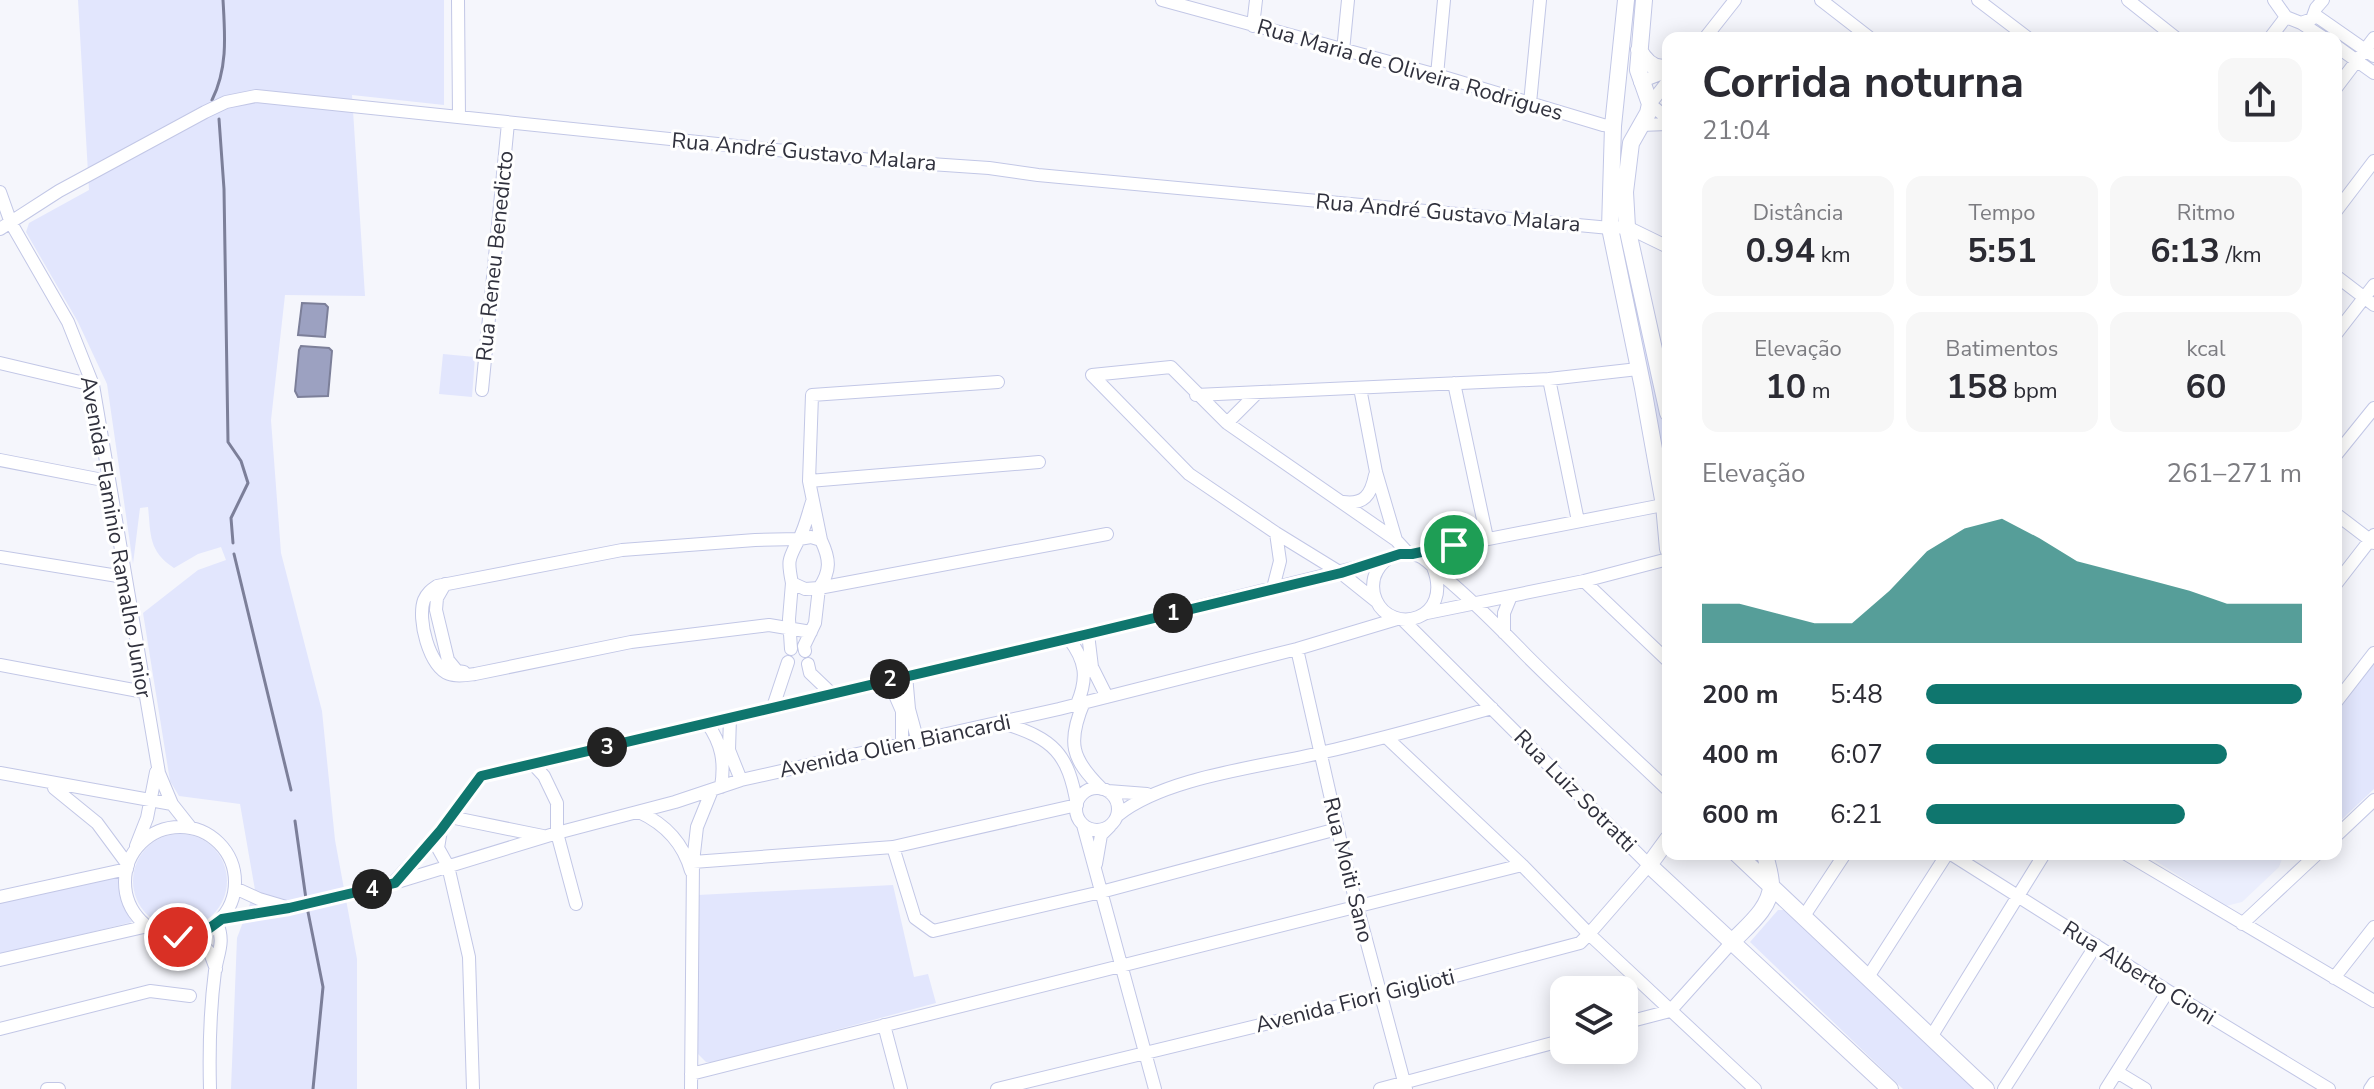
<!DOCTYPE html>
<html lang="pt">
<head>
<meta charset="utf-8">
<style>
	body { margin:0; font-family:"Nunito Sans",sans-serif; background:#f7f7f7; color:#2b2b33; height:100vh; display:flex; flex-direction:column; font-size:30px; white-space:nowrap }
	* { box-sizing:border-box; margin:0 }
	p { font-size:26px; color:#7c7c81 }
	.icon { flex:none; width:44px; height:44px; fill:none; stroke:currentColor; stroke-width:2; stroke-linecap:round; stroke-linejoin:round }
	.map { position:relative; flex:1; overflow:hidden }
	.sheet { position:absolute; left:1662px; top:32px; width:680px; height:828px; display:flex; flex-direction:column; background:#fff; border-radius:16px; box-shadow:0 4px 20px #0003 }
	.sheet>* { flex:none }
	.fabs { position:absolute; left:1550px; top:976px; display:grid; gap:16px }
	.fabs a { display:grid; place-items:center; width:88px; height:88px; border-radius:16px; background:#fff; box-shadow:0 4px 20px #0003; font-size:40px }
	.pin { position:absolute; display:grid; place-items:center; width:68px; height:68px; color:#fff; margin:-34px; border:4px solid #fff; border-radius:50%; box-shadow:0 2px 8px #0007 }
	.km { position:absolute; width:40px; height:40px; margin:-20px; border-radius:50%; background:#222; color:#fff; font-size:22px; line-height:40px; text-align:center }
	.round { display:grid; place-items:center; flex:none; width:84px; height:84px; border-radius:16px; background:#f7f7f7 }
	.overview { display:flex; align-items:center; justify-content:space-between; height:136px; padding:0 40px }
	h1 { font-size:44px; font-weight:700; line-height:60px }
	.figures { display:grid; grid-template-columns:repeat(3,1fr); gap:12px; height:136px; padding:8px 40px }
	.figures div { display:grid; align-content:center; border-radius:16px; background:#f7f7f7; text-align:center }
	.figures b { font-size:34px; font-weight:700 }
	.figures small { font-size:22px; font-weight:400 }
	.figures p { font-size:22px }
	.chart { height:224px; padding:16px 40px }
	.chart p { display:flex; justify-content:space-between }
	.chart svg { width:100%; height:144px; margin-top:8px; fill:#0f766e; opacity:.7 }
	ul { padding:0 40px; list-style:none; font-size:26px }
	li { display:grid; grid-template-columns:128px 96px 1fr; align-items:center; height:60px }
	li i { height:20px; border-radius:10px; background:#0f766e }
	.map>svg:first-child { display:block }
</style>
</head>
<body>
<div class="map">
<svg width="2374" height="1089" viewBox="0 0 2374 1089">
	<rect width="100%" height="100%" fill="#f5f6fc"/>
	<path fill="#ebeefd" d="M2145,854H2282V859L2279,867L2242,902L2226,906Z"/>
	<path fill="#e2e6fd" d="M78,0H444V105L352,95L365,296L285,295L271,420L281,553L322,711L335,840L357,959V1089H231L237,938L255,890L240,804L179,796L170,781L143,613L198,570L226,560L221,547L198,554L174,568C148,551 151,534 148,507L140,508L133,564L107,384L78,322L26,232L29,223L89,190Z
		M1621,238L1624,241L1668,441V494L1618,239Z
		M443,354L475,357L472,397L439,394Z
		M2374,662V789L2336,825V712Z
		M133 881a47 47 0 1 1 94 0a47 47 0 1 1-94 0Z
		M118,873C118,892 121,906 132,922L0,955V902Z
		M893,885L914,977L928,974L936,1003L717,1062H706L698,1054L696,1047L698,895Z
		M1778,910H1785L1974,1089H1903L1750,942Z"/>
	<path fill="#9ca1c1" stroke="#7c7f99" stroke-width="2" d="M302,303L325,304L328,307L325,337L298,335Z
		M301,346L329,348L332,351L328,396L298,397L295,391L299,350Z"/>
	<g fill="none" stroke-linecap="round" stroke-linejoin="round">
		<path stroke="#7c7f99" stroke-width="3" d="M212,100C228,68 225,35 223,0
			M219,119L224,189L228,442L241,461L248,483L231,518L233,543
			M234,554L291,790
			M295,821L306,899
			M307,907L323,987L313,1089"/>
		<g stroke="#c2c7e6" stroke-width="14">
			<path id="minor" d="M458,0L459,116
				M1162,0L1437,75L1603,125L1613,126
				M1821,0L1870,38
				M1978,0L2028,38
				M2128,0L2176,38
				M2274,0L2286,17L2301,23L2312,19L2316,8L2323,0
				M2315,15L2374,56
				M2301,23L2324,38
				M1253,26L1256,0
				M1705,38L1735,0
				M2270,38L2286,17
				M2336,46L2374,73
				M1343,51L1348,0
				M1437,75L1444,0
				M1668,81L1650,104L1668,119
				M1640,82L1668,71
				M2336,88L2374,38
				M1530,103L1540,0
				M1640,125L1668,124
				M0,192L11,223L68,322L93,385L159,773L172,804L191,828
				M2336,211L2374,161
				M0,229L59,191L205,112L226,102L256,96L872,160L989,168L1038,175L1610,228L1627,227L1668,247
				M2336,276L2374,305
				M2336,334L2374,285
				M0,363L93,385
				M1092,375L1171,367L1227,423L1396,540L1408,553
				M1092,375L1189,474L1276,533L1341,573L1376,601
				M1549,379L1578,521
				M1454,383L1487,538
				M1360,388L1376,472L1396,540
				M482,390L508,123
				M1196,395L1549,379L1638,369
				M1227,423L1257,393
				M2336,455L2374,408
				M0,460L108,481
				M809,481L1039,462
				M1343,502C1364,505 1371,495 1375,475
				M2336,514L2374,543
				M821,540L809,481L812,395L998,382
				M1412,554L1668,504
				M0,557L124,577
				M1433,567C1454,620 1392,636 1376,600C1372,592 1372,579 1377,571C1385,556 1403,549 1419,556C1428,560 1435,569 1442,575C1472,600 1499,627 1526,655C1572,701 1621,745 1668,790
				M1584,581L1668,661
				M445,584L437,598L436,610L448,660L457,671L464,672
				M2336,584L2374,535
				M1273,588L1280,561L1276,533
				M1427,613L1584,581L1668,559
				M811,632L769,625L631,642L475,674C467,675 457,677 449,674C429,666 417,619 424,600C427,593 431,590 437,586L622,550L755,540L799,539L811,537L821,540C830,559 831,571 819,588L805,589L792,583C787,559 789,559 799,539C805,528 808,514 812,502
				M1504,633V613L1511,596
				M1088,634L1092,667L1107,697
				M1069,639C1086,661 1088,678 1077,704
				M791,649L789,619L792,583
				M1297,649L1345,861L1406,1089
				M805,651L804,646L815,623L819,588L1107,534
				M808,664L810,673L832,694
				M0,665L144,692
				M906,675L909,709L918,742
				M888,679L902,711V745
				M1084,702C1067,742 1071,759 1102,789
				M2336,702L2374,653
				M773,707L788,662
				M730,717L729,750L741,780
				M707,723C722,744 725,762 721,787
				M1386,737L1522,865L1589,934L1755,1089
				M533,764L544,776L557,803V833L576,904
				M0,773L172,804
				M54,788L97,823L128,865
				M1076 809a21 21 0 1 1 42 0a21 21 0 1 1-42 0Z
				M1108,791L1147,794
				M639,812C665,824 683,842 691,871
				M1118,815C1165,777 1261,767 1320,753C1378,740 1435,724 1492,708
				M450,817L543,836
				M1083,825L1155,1089
				M125 882a55 55 0 1 1 110 0a55 55 0 1 1-110 0Z
				M441,830L438,848L448,866L469,957L473,1089
				M2336,836L2374,800
				M136,846L147,818L156,772
				M893,847L915,918L933,931L1101,892L1337,829
				M1951,854L2168,991L2329,1089
				M2126,854L2374,1001
				M693,862L893,847L1077,805C1068,753 1054,739 1003,723
				M1096,864L1101,835L1110,826
				M396,880L441,830L481,776L1088,634L1386,560
				M235,888L259,899L286,907
				M0,897L127,869
				M1804,916L1845,854
				M222,919L289,908L381,887L557,833L675,802L741,780L1059,709L1297,649L1397,619
				M2242,924L2317,854
				M195,935L210,953L216,969
				M0,960L148,926
				M1868,977L1947,854
				M2334,978L2374,927
				M1624,1023L1670,1011L1732,942
				M884,1025L901,1089
				M0,1029L150,991L190,996
				M1931,1037L2044,854
				M2117,1072L2145,1089
				M691,1074L1522,865
				M47,1089H59
				M210,1089C209,1051 210,1009 215,971C218,952 225,942 217,923
				M691,1089L693,862L697,827L712,790
				M997,1089L1380,996L1580,943L1589,934L1649,865L1403,620
				M1380,1089L1564,1040
				M2004,1089L2096,945
				M2106,1089L2168,991
				M2370,1089L2374,1083"/>
		</g>
		<g stroke="#c2c7e6" stroke-width="18">
			<path id="major" d="M1626,0L1613,126L1610,228L1643,388L1664,505L1668,549
				M1644,0L1638,70L1650,104L1648,113L1631,143L1625,192L1627,227L1668,413
				M1639,50C1645,61 1654,71 1668,67
				M1668,839L1649,865L1890,1089
				M1737,854L1986,1089
				M1732,942C1746,927 1771,908 1771,885C1771,875 1767,864 1765,854"/>
		</g>
		<use href="#minor" stroke="#fff" stroke-width="12"/>
		<use href="#major" stroke="#fff" stroke-width="16"/>
	</g>
	<g fill="none" stroke-linecap="round" stroke-linejoin="round">
		<g stroke="#fff" stroke-width="16">
			<path id="route" d="M178,937L207,930L222,919L289,908L395,883L441,830L481,776L1088,634L1341,573L1400,554H1412L1454,545"/>
		</g>
		<use href="#route" stroke="#0f766e" stroke-width="10"/>
	</g>
	<g text-anchor="middle" dominant-baseline="central" stroke-width="6" stroke-linejoin="round" paint-order="stroke">
		<g font-size="22" fill="#30313d" stroke="#fff">
			<text transform="translate(1410 70) rotate(16)">Rua Maria de Oliveira Rodrigues</text>
			<text transform="translate(804 152) rotate(5)">Rua André Gustavo Malara</text>
			<text transform="translate(1448 213) rotate(5)">Rua André Gustavo Malara</text>
			<text transform="translate(495 256) rotate(-84)">Rua Reneu Benedicto</text>
			<text transform="translate(116 537) rotate(80)">Avenida Flaminio Ramalho Junior</text>
			<text transform="translate(895 746) rotate(-12)">Avenida Olien Biancardi</text>
			<text transform="translate(1575 791) rotate(45)">Rua Luiz Sotratti</text>
			<text transform="translate(1348 870) rotate(76)">Rua Moiti Sano</text>
			<text transform="translate(2139 973) rotate(32)">Rua Alberto Cioni</text>
			<text transform="translate(1355 1001) rotate(-14)">Avenida Fiori Giglioti</text>
		</g>
	</g>
</svg>
<div class="fabs">
<a><svg class="icon" aria-label="layers" viewBox="0 0 24 24"><path d="M12 4l9 5-9 5-9-5zM3 14l9 5 9-5"/></svg></a>
</div>
<div class="pin" style="left:1454px;top:545px;background:#1e9e55"><svg class="icon" aria-label="arrive" viewBox="0 0 24 24"><path d="M6 21V4h12l-3 4 3 4H6"/></svg></div>
<div class="pin" style="left:178px;top:937px;background:#d93025"><svg class="icon" aria-label="check" viewBox="0 0 24 24"><path d="M5 12l5 5 9-10"/></svg></div>
<b class="km" style="left:1173px;top:613px">1</b>
<b class="km" style="left:890px;top:679px">2</b>
<b class="km" style="left:607px;top:747px">3</b>
<b class="km" style="left:372px;top:889px">4</b>
<section class="sheet">
<div class="overview"><div><h1>Corrida noturna</h1><p>21:04</p></div><a class="round"><svg class="icon" aria-label="share" viewBox="0 0 24 24"><path d="M12 15V3M7 8l5-5 5 5M5 13v7h14v-7"/></svg></a></div>
<div class="figures">
<div><p>Distância</p><b>0.94<small> km</small></b></div>
<div><p>Tempo</p><b>5:51</b></div>
<div><p>Ritmo</p><b>6:13<small> /km</small></b></div>
</div>
<div class="figures">
<div><p>Elevação</p><b>10<small> m</small></b></div>
<div><p>Batimentos</p><b>158<small> bpm</small></b></div>
<div><p>kcal</p><b>60</b></div>
</div>
<div class="chart"><p><span>Elevação</span>261–271 m</p>
<svg viewBox="0 0 160 44" preserveAspectRatio="none"><path d="M0 44V32L10 32L20 35L30 38L40 38L50 28L60 16L70 9L80 6L90 12L100 19L110 22L120 25L130 28L140 32L150 32L160 32V44z"/></svg>
</div>
<ul>
<li><b>200 m</b>5:48<i style="width:100%"></i></li>
<li><b>400 m</b>6:07<i style="width:80%"></i></li>
<li><b>600 m</b>6:21<i style="width:69%"></i></li>
</ul>
</section>
</div>
</body>
</html>
